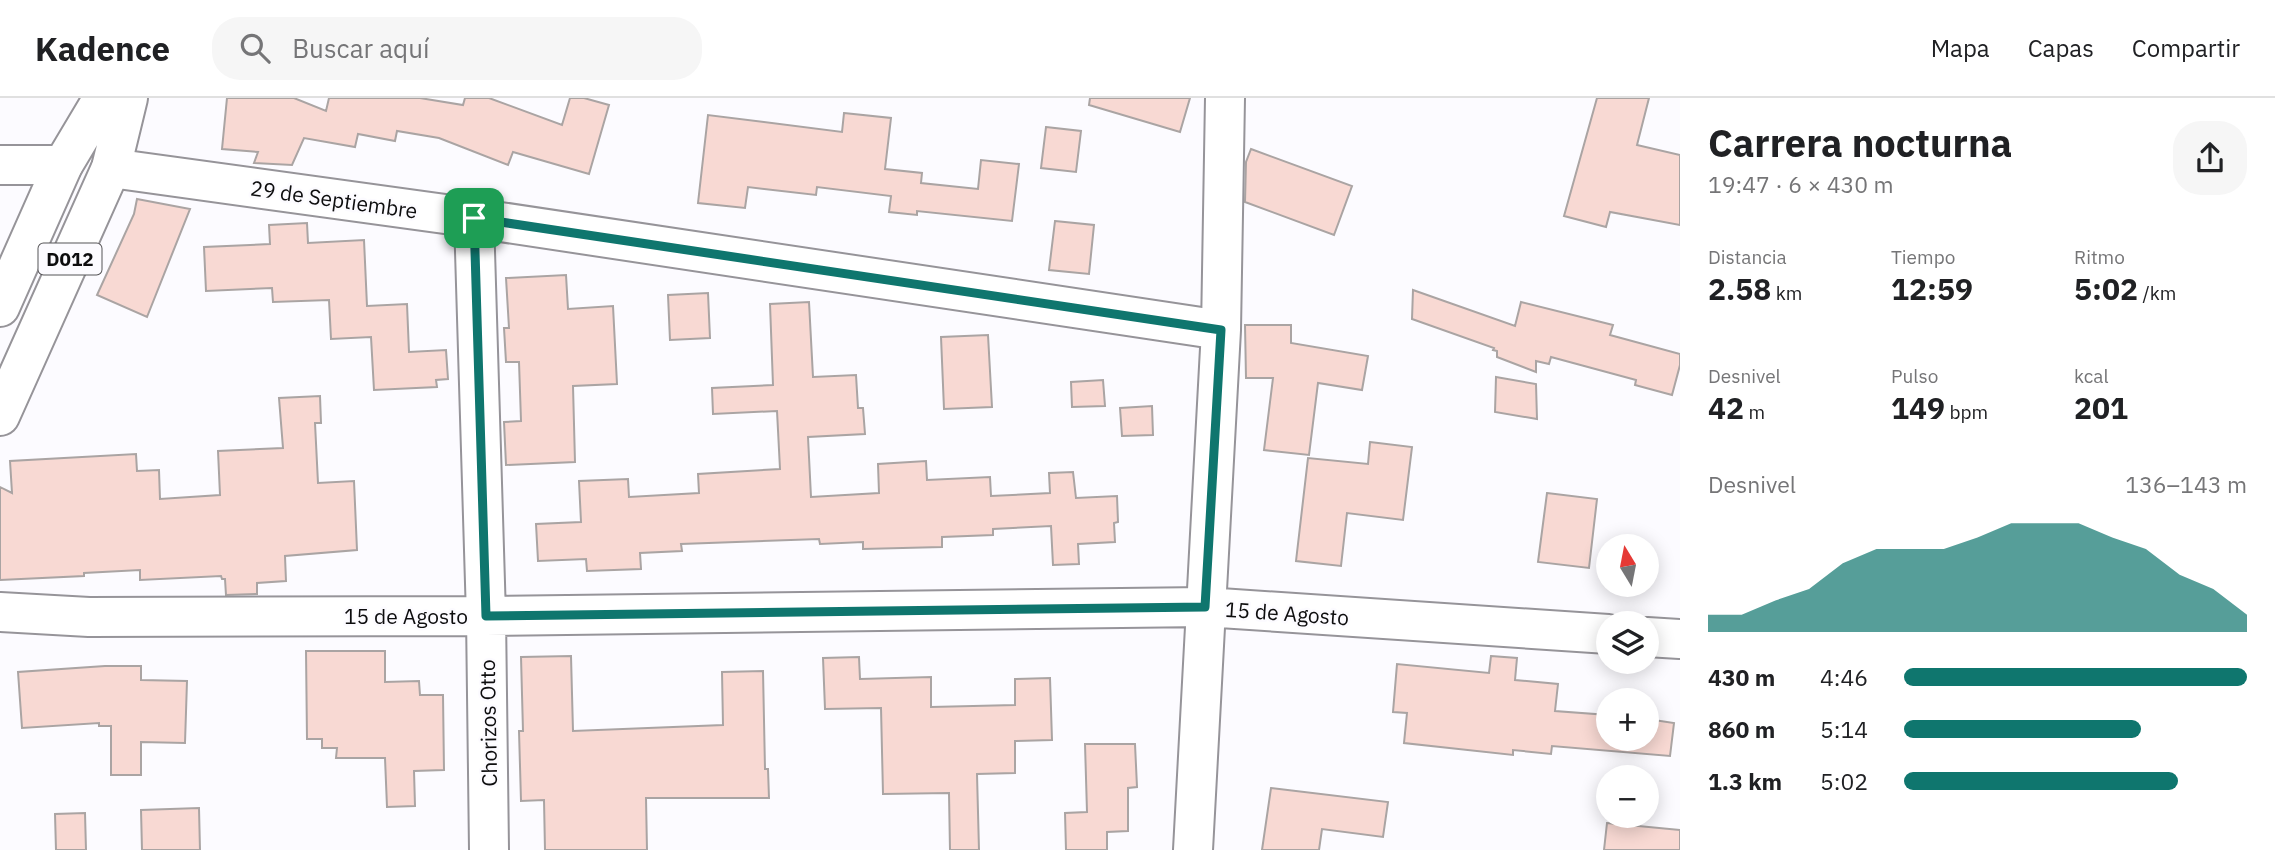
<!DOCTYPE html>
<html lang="es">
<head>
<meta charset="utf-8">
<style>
	body { margin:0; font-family:"IBM Plex Sans",sans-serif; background:#f6f6f6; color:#202124; height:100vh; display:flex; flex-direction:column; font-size:26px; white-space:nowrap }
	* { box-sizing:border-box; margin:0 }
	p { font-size:23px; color:#757577 }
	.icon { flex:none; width:38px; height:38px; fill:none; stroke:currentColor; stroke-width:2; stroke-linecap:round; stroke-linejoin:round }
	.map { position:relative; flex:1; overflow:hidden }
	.drawer { display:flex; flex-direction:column; background:#fff; width:595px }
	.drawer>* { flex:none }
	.needle { width:46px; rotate:350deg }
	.buttons { position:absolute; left:1596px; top:436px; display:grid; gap:14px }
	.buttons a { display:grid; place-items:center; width:63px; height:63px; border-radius:50%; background:#fff; box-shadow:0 4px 18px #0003; font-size:35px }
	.pin { position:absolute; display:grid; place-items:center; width:60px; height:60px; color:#fff; margin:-30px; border-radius:14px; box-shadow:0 4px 10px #0006 }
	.round { display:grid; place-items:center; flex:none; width:74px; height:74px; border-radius:28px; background:#f6f6f6 }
	.summary { display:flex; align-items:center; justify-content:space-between; height:119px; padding:0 28px }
	h1 { font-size:38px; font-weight:700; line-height:52px }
	.stats { display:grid; grid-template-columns:repeat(3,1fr); gap:10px; height:119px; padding:7px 28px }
	.stats div { display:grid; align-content:center }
	.stats b { font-size:30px; font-weight:700 }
	.stats small { font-size:19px; font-weight:400 }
	.stats p { font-size:19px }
	.chart { height:196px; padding:14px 28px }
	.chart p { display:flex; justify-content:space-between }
	.chart svg { width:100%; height:126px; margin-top:7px; fill:#0f766e; opacity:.7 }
	ul { padding:0 28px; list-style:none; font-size:23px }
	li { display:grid; grid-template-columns:112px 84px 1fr; align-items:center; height:52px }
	li i { height:18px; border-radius:9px; background:#0f766e }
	header { display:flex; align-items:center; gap:42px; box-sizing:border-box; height:98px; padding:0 35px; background:#fff; border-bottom:2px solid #e0e0e0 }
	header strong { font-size:33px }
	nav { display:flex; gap:38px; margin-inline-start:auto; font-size:24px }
	.search { width:490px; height:63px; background:#f6f6f6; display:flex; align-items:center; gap:18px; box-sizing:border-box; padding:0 24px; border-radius:28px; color:#757577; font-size:26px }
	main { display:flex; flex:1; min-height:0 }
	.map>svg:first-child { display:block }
</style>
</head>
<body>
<header>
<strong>Kadence</strong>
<div class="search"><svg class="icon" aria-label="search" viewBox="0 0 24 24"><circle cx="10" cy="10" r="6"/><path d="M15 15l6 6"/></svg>Buscar aquí</div>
<nav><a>Mapa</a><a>Capas</a><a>Compartir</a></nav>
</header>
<main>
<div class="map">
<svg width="1680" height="752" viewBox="0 0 1680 752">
	<rect width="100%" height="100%" fill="#fcfbff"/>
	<path fill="#f8d9d3" stroke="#aaa4a3" stroke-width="2" d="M227,0H294L326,13L329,0H420L463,7L465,0H489L562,27L570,0H584L609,7L589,76L513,54L508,67L439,40L397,33L395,43L358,36L355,49L304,40L292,67L254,65L258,54L222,51Z
		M1090,0H1190L1180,34L1089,7Z
		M1597,0H1649L1637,47L1680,57V127L1610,114L1606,129L1564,118Z
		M844,15L891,20L885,71L922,75L921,85L978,91L981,62L1019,66L1012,123L917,113V117L889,114L891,98L817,89L816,97L748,89L745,110L698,105L708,17L842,34Z
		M1046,29L1081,33L1076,74L1041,70Z
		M1251,51L1352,88L1334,137L1245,104L1246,64Z
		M137,101L190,111L147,219L97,197L134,116Z
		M1055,123L1094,127L1089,176L1049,172Z
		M307,125L308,145L364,142L367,208L407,206L409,254L446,252L448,281L436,282L437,289L374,292L371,239L331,241L329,202L273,204L272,190L206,193L204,149L270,146L269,127Z
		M566,177L568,211L613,208L617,286L573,288L575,364L506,367L504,324L521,323L519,264H506L504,230H509L506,180Z
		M1413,192L1515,228L1521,204L1613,227L1610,237L1680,256V267L1672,297L1635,287L1636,282L1551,259L1549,266L1536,263V274L1497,259V253L1493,252L1494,250L1412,221Z
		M708,195L710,240L670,242L668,197Z
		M809,204L813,279L856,277L858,310H863L865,336L808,339L811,399L879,395L878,366L926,363L927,382L990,379L991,398L1050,395L1049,375L1073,374L1076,400L1117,398L1118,424L1114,425L1115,444L1078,446L1079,466L1053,467L1051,428L993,431V437L942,439V449L863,451V444L820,446L819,441L681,446L682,453L640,455L641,471L587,473L586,461L538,463L536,426L581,424L579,383L628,381L629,399L699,395L698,376L780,371L777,313L713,316L712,290L773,287L770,206Z
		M1245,227H1291V245L1368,258L1362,292L1318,285L1309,357L1264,352L1273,280H1246Z
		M988,237L992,309L944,311L941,239Z
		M1496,279L1536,286L1537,321L1495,314Z
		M1103,282L1105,308L1072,309L1071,284Z
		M320,298L321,325H315L318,385L354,383L357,452L285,458L286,483L257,485V496L226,497L225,481H222L221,478L140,482V472L84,475V478L0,482V389L12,395L10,363L136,356L137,373L159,372L160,401L220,397L218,353L283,350L279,300Z
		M1152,308L1153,337L1122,338L1120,310Z
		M1370,344L1412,349L1403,422L1347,415L1341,468L1296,463L1308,360L1368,366Z
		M1547,395L1597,401L1589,470L1538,464Z
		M306,553H385V584L419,583L420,597H443L444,672L414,673L415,708L387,709L385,660H336L337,650H322V641H307Z
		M571,558L573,633L723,627L722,574L763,573L765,671H768L769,700H646L647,752H545L544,702L521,703L519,633H523L521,559Z
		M1491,558L1517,560L1515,582L1558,586L1555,613L1608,617V640H1647V621L1674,625L1670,658L1552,648L1551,656L1513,652V657L1404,645L1407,615L1393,614L1397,566L1489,575Z
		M859,559L860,581L931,579V609L1015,607V581L1050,580L1052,642L1015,643V675L977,676L979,752H950L949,695L883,696L881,610L825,611L823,560Z
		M105,568H141V582L187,583L185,645L141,644V677H111V628H99V625L22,630L18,574Z
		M1085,646H1135L1137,689L1128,690V733L1107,734V752H1066L1065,715L1087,714Z
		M1271,690L1388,704L1383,739L1322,731L1319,752H1262Z
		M199,710L200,752H142L141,712Z
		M85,715L86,752H56L55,716Z
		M1607,725L1680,732V752H1604Z"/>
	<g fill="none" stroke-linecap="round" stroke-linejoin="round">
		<g stroke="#969499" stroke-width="42">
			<path id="minor" d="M0,67H63
				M111,70L474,120L1221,232
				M474,120L486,518L489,752
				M0,514L89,519L486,518L1205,509L1608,536
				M1647,539L1680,541
				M1193,752L1221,232L1225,0"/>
		</g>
		<g stroke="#969499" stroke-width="42">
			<path id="major" d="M0,209L63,67L103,0
				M0,318L111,70L128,0"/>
		</g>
		<use href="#minor" stroke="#fff" stroke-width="38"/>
		<use href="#major" stroke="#fff" stroke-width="38"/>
	</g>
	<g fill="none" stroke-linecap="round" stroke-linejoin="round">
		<g stroke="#fff" stroke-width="14">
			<path id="route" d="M474,120L1221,232L1205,509L486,518Z"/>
		</g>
		<use href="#route" stroke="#0f766e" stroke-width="9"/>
	</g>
	<g text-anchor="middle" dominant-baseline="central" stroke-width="5" stroke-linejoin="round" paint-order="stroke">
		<rect fill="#fcfbff" stroke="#555456" stroke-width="2" x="38.5" y="145.5" width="63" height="31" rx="5"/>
		<g font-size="19" font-weight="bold" fill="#0d0d0e">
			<text x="70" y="161">D012</text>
		</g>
		<g font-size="21" fill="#0d0d0e" stroke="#fcfbff">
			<text transform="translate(334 101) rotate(8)">29 de Septiembre</text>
			<text transform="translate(1287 515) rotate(4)">15 de Agosto</text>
			<text x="406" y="518">15 de Agosto</text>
			<text transform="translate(488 625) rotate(-91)">Chorizos Otto</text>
		</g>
	</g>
</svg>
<div class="buttons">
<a><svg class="needle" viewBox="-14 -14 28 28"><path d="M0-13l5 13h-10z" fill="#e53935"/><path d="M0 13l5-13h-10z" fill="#757577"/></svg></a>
<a><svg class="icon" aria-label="layers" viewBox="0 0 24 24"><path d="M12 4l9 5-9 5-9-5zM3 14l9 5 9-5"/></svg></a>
<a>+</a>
<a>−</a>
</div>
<div class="pin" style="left:474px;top:120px;background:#1e9e55"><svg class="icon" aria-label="arrive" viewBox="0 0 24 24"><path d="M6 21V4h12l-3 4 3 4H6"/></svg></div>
</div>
<section class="drawer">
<div class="summary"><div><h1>Carrera nocturna</h1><p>19:47 · 6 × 430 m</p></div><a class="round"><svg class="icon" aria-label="share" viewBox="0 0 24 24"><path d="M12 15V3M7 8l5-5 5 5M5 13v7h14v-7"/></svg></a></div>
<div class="stats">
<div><p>Distancia</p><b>2.58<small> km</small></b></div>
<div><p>Tiempo</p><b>12:59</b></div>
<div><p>Ritmo</p><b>5:02<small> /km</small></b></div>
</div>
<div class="stats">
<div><p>Desnivel</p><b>42<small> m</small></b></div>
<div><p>Pulso</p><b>149<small> bpm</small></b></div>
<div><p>kcal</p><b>201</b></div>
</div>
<div class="chart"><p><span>Desnivel</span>136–143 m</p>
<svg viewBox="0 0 160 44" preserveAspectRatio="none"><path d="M0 44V38L10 38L20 33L30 29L40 20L50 15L60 15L70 15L80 11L90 6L100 6L110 6L120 11L130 15L140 24L150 29L160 38V44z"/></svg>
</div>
<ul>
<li><b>430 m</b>4:46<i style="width:100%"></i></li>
<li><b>860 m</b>5:14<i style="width:69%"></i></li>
<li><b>1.3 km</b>5:02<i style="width:80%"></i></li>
</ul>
</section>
</main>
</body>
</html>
